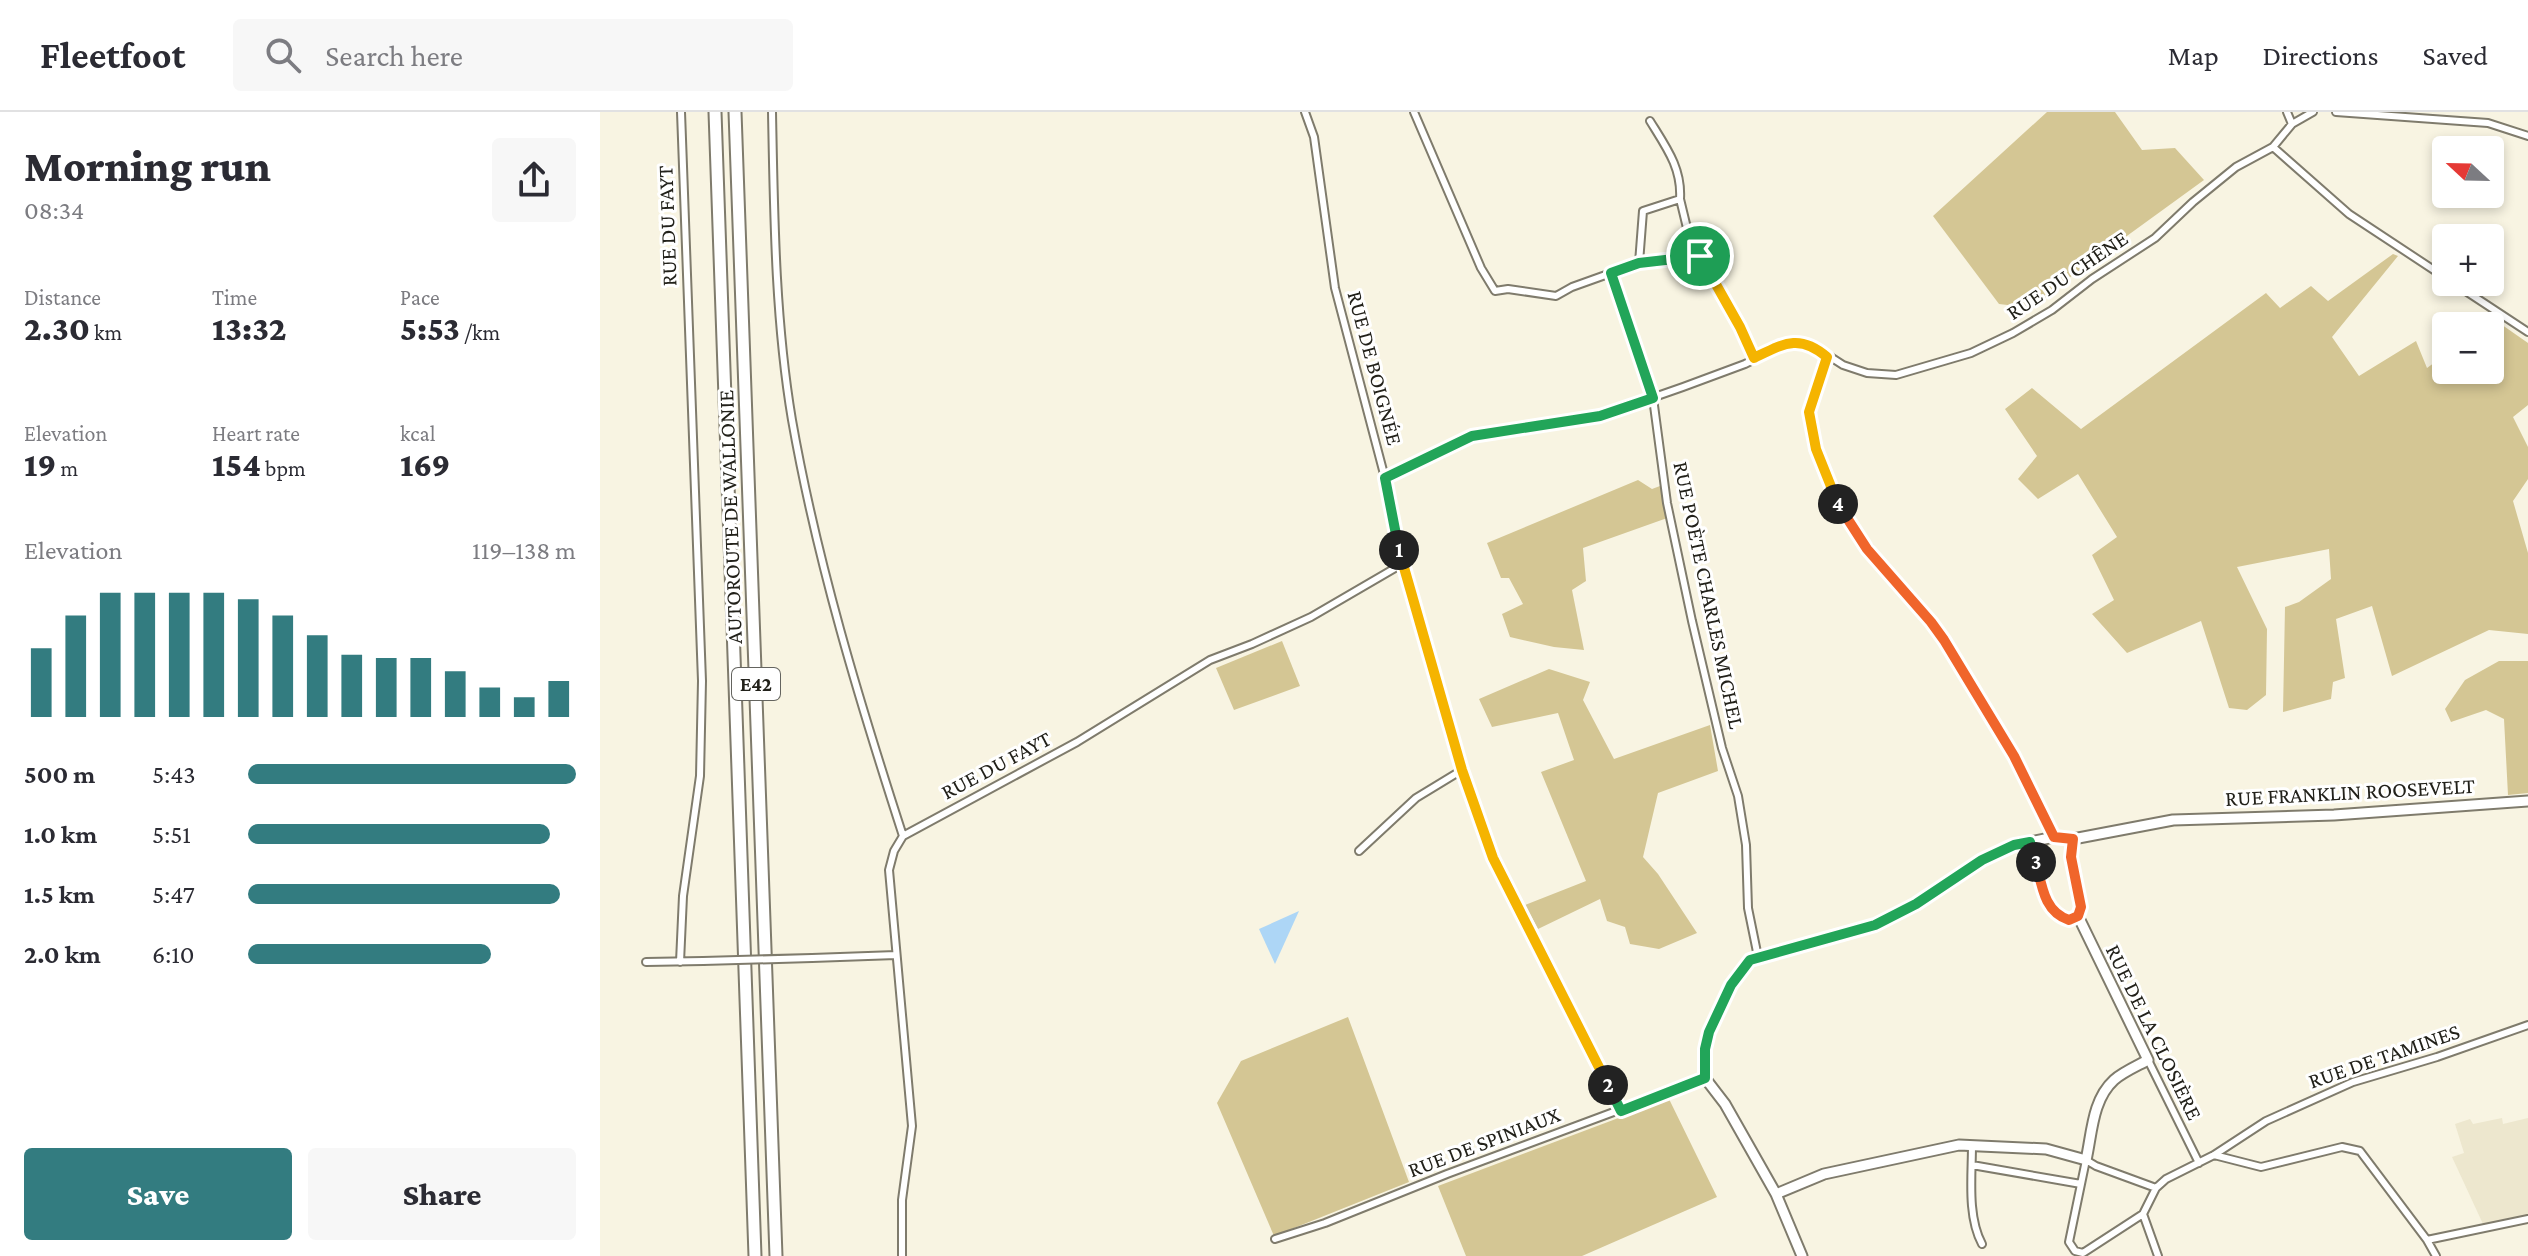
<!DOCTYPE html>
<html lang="en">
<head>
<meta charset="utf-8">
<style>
	body { margin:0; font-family:"Crimson Pro",serif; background:#f7f7f7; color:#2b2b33; height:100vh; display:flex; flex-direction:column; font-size:30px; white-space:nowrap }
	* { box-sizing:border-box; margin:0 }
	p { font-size:26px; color:#7c7c81 }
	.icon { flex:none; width:44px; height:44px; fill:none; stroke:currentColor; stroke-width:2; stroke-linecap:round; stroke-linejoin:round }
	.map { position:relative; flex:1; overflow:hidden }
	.drawer { display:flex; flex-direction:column; background:#fff; width:600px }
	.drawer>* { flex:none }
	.needle { width:52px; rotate:292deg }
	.tools { position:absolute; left:1832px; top:24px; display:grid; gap:16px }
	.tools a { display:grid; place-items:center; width:72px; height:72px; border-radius:8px; background:#fff; box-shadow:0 4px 12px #0003; font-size:40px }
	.pin { position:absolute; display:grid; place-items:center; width:68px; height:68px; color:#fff; margin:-34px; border:4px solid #fff; border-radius:50%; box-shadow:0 2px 8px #0007 }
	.km { position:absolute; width:40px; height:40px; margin:-20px; border-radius:50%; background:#222; color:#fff; font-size:22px; line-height:40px; text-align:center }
	.round { display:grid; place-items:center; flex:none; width:84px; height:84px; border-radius:8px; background:#f7f7f7 }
	.summary { display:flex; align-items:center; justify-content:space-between; height:136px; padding:0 24px }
	h1 { font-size:44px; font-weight:800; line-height:60px }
	.stats { display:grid; grid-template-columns:repeat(3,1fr); gap:12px; height:136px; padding:8px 24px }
	.stats div { display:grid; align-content:center }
	.stats b { font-size:34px; font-weight:800 }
	.stats small { font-size:22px; font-weight:400 }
	.stats p { font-size:22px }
	.chart { height:224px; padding:16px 24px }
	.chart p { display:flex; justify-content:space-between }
	.chart svg { width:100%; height:144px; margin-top:8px; stroke:#337c80; stroke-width:6 }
	.cta { display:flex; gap:16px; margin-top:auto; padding:16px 24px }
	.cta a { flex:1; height:92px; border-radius:8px; background:#337c80; color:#fff; font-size:32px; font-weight:800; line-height:92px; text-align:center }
	.cta a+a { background:#f7f7f7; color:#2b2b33 }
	ul { padding:0 24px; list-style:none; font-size:26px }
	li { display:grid; grid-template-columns:128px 96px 1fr; align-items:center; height:60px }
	li i { height:20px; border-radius:10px; background:#337c80 }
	header { display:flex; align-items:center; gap:48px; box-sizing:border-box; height:112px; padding:0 40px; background:#fff; border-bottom:2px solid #e1e1e2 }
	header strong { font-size:38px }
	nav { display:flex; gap:44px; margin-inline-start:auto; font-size:28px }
	.search { width:560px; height:72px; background:#f7f7f7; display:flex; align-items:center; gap:20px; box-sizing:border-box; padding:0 28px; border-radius:8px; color:#7c7c81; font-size:30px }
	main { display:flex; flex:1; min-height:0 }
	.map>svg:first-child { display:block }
</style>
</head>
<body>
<header>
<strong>Fleetfoot</strong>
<div class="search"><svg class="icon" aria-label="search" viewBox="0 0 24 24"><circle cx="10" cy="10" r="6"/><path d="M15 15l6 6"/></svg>Search here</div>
<nav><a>Map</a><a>Directions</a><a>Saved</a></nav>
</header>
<main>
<section class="drawer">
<div class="summary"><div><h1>Morning run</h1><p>08:34</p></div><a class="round"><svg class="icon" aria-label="share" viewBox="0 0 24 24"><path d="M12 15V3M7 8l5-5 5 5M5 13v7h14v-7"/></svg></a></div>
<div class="stats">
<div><p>Distance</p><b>2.30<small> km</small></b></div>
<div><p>Time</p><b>13:32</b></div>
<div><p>Pace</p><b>5:53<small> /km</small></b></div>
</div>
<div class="stats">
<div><p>Elevation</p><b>19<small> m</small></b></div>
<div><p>Heart rate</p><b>154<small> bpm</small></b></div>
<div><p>kcal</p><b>169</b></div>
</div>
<div class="chart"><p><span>Elevation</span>119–138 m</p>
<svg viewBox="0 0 160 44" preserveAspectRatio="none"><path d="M5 44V23M15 44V13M25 44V6M35 44V6M45 44V6M55 44V6M65 44V8M75 44V13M85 44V19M95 44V25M105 44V26M115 44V26M125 44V30M135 44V35M145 44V38M155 44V33"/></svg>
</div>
<ul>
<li><b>500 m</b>5:43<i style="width:100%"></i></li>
<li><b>1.0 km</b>5:51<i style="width:92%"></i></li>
<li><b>1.5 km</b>5:47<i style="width:95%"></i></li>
<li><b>2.0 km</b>6:10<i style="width:74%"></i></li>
</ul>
<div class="cta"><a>Save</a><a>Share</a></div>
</section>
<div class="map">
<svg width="1928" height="1144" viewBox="0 0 1928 1144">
	<rect width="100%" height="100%" fill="#f8f4e2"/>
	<path fill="#ede7ce" d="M1902,1006L1903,1012L1928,1006V1103L1883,1112L1852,1045L1864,1041L1855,1012L1870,1007L1873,1012Z"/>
	<path fill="#d4c694" d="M1447,0H1515L1542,38L1575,36L1604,68L1469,166L1433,196L1399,192L1333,104Z
		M1793,142L1798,144L1732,225L1759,264L1816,229L1827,256L1846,242V258H1890V214H1886L1895,208L1928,231V293L1913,305L1928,335V367L1913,389L1928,441V522L1889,518L1792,564L1772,494L1736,507L1745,566L1733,570L1731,587L1683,600L1685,495L1699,490L1731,467L1729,437L1637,455L1667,517L1666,583L1647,598L1629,596L1601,509L1527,541L1492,502L1514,488L1492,443L1517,425L1478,362L1438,387L1418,367L1437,344L1405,297L1432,276L1481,317L1666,181L1680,196L1711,174L1728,189Z
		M1038,368L1052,377L1060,374L1070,405L983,436L986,469L972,478L984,538L954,535L910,525L902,502L923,492L909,466H901L887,431Z
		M682,529L700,574L634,598L616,556Z
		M1899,549H1928V681L1908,683L1904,607L1886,598L1851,610L1845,597L1865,568Z
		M949,557L990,570L983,588L1014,647L1110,613L1118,659L1058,681L1043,745L1058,762L1097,821L1059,837L1030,832L1025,815L1007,809L1000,787L938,817L925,793L986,769L941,660L974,648L958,601L892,615L879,587Z
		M748,905L809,1070L674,1124L617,991L641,949Z
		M1069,987L1117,1085L982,1144H866L838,1074Z"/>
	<path fill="#add6f6" d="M699,799L675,852L659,817Z"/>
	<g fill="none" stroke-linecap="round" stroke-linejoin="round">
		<g stroke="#7f7b6c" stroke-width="10">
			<path id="minor" d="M172,0C174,103 175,207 192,308C217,450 259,588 303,724
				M705,0L714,25L735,176L785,366L802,452L862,658L893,746L1021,999
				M814,0L881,156L895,179L908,177L956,184L972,175L1039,151L1100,144L1140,215L1154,246
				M1687,0L1692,12
				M1736,0L1888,11L1928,24
				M1050,9C1066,35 1082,56 1080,87
				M1673,35L1749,102L1846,166
				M1039,151L1043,99L1080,87L1087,116L1100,144
				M1011,161L1053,286L1067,391L1092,509L1122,636L1138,684L1146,733L1148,796L1158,845
				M1852,170L1928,220
				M1227,245C1221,261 1212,280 1209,298C1208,307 1213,319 1214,328C1232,412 1297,461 1344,528L1414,644L1454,725
				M785,366L872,324L1000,304L1083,275L1145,252L1179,235L1198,229L1215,235L1243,253L1267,261L1296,263L1371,241L1413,221L1452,198L1492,167L1555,126L1593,90L1636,55L1673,35L1692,12L1713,0
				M1430,730C1437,757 1439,798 1469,808L1478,804
				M759,739L816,686L862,658
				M212,846L296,843
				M46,850L103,849
				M80,850L83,784L100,664L102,569L81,0
				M1548,948L1599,1051
				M1372,1033C1372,1064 1367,1104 1382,1132
				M1614,1043L1661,1055L1742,1035L1760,1039L1827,1128L1836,1144
				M1372,1053L1481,1072
				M1543,1102L1483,1141L1475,1139L1469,1130L1486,1048L1496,1054L1556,1076
				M675,1127L725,1111L847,1062L1105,966
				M1827,1128L1928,1107
				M302,1144V1088L312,1014L289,758L294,739L303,724L477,630L610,548L652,532L711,505L802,452
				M1558,1144L1543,1102L1556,1076L1566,1067L1614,1043L1666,1009L1753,970L1837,945L1928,913"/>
		</g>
		<g stroke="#7f7b6c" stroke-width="13">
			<path id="secondary" d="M1176,1082L1224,1062L1359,1033L1446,1037L1486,1048C1492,1022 1492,988 1514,968C1523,960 1537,954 1548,948L1478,804L1481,795L1471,745L1473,727
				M1202,1144L1176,1082L1125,992L1105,966V937L1109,920L1131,873L1150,848L1275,813L1316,792L1382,748L1414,733L1430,730L1454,725L1473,727L1573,708L1734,703L1928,689"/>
		</g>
		<g stroke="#7f7b6c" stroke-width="15">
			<path id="motorway" d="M115,0L155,1144
				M135,0L176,1144"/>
		</g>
		<use href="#minor" stroke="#fff" stroke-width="6"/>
		<use href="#secondary" stroke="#fff" stroke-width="9"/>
		<use href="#motorway" stroke="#fff" stroke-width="11"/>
		<g stroke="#7f7b6c" stroke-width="10" stroke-linecap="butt">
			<path id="minor-bridge" d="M103,849L212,846"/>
		</g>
		<use href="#minor-bridge" stroke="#fff" stroke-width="6"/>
	</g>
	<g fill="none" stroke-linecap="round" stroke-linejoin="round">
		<g stroke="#fff" stroke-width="16">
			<path id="split-1" d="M799,438L785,366L872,324L1000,304L1053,286L1011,161L1039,151L1100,144"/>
		</g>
		<g stroke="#fff" stroke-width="16">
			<path id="split-2" d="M799,438L862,658L893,746L1008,973"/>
		</g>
		<g stroke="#fff" stroke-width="16">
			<path id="split-3" d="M1008,973L1021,999L1105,966V937L1109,920L1131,873L1150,848L1275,813L1316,792L1382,748L1414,733L1430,730L1436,750"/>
		</g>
		<g stroke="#fff" stroke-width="16">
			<path id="split-4" d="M1238,392L1267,437L1331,510L1344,528L1414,644L1454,725L1473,727L1471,745L1481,795L1478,804L1469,808C1444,800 1442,774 1436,750"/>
		</g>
		<g stroke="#fff" stroke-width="16">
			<path id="split-5" d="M1100,144L1140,215L1154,246C1183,232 1199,221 1227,245L1209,300L1216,337L1238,392"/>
		</g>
		<use href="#split-1" stroke="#22a559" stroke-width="10"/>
		<use href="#split-2" stroke="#f5b400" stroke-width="10"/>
		<use href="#split-3" stroke="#22a559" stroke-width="10"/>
		<use href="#split-4" stroke="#f0652b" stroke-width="10"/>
		<use href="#split-5" stroke="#f5b400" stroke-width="10"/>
	</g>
	<g text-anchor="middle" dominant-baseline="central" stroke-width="6" stroke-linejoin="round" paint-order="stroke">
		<rect fill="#fff" stroke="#64645f" stroke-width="2" x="132" y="556" width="48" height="32" rx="6"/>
		<g font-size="20" font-weight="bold" fill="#22211a">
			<text x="156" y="572">E42</text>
		</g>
		<g font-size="22" fill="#22211a" stroke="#fff">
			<text transform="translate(67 114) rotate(-92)">RUE DU FAYT</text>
			<text transform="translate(1467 163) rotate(-34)">RUE DU CHÊNE</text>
			<text transform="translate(775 256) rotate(75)">RUE DE BOIGNÉE</text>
			<text transform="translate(130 405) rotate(-92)">AUTOROUTE DE WALLONIE</text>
			<text transform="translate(1109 483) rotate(78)">RUE POÈTE CHARLES MICHEL</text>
			<text transform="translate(396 653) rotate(-28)">RUE DU FAYT</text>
			<text transform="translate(1750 680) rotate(-3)">RUE FRANKLIN ROOSEVELT</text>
			<text transform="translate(1554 920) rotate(64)">RUE DE LA CLOSIÈRE</text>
			<text transform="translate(1784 944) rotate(-19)">RUE DE TAMINES</text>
			<text transform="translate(884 1030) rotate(-21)">RUE DE SPINIAUX</text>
		</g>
	</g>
</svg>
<div class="tools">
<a><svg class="needle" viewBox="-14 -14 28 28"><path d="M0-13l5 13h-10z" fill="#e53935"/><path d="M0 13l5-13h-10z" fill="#7c7c81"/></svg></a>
<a>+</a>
<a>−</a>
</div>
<div class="pin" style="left:1100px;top:144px;background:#1e9e55"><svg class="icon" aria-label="arrive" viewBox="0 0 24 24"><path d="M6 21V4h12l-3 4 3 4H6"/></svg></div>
<b class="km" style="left:799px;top:438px">1</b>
<b class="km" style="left:1008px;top:973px">2</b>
<b class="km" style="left:1436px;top:750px">3</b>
<b class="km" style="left:1238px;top:392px">4</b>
</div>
</main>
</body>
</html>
